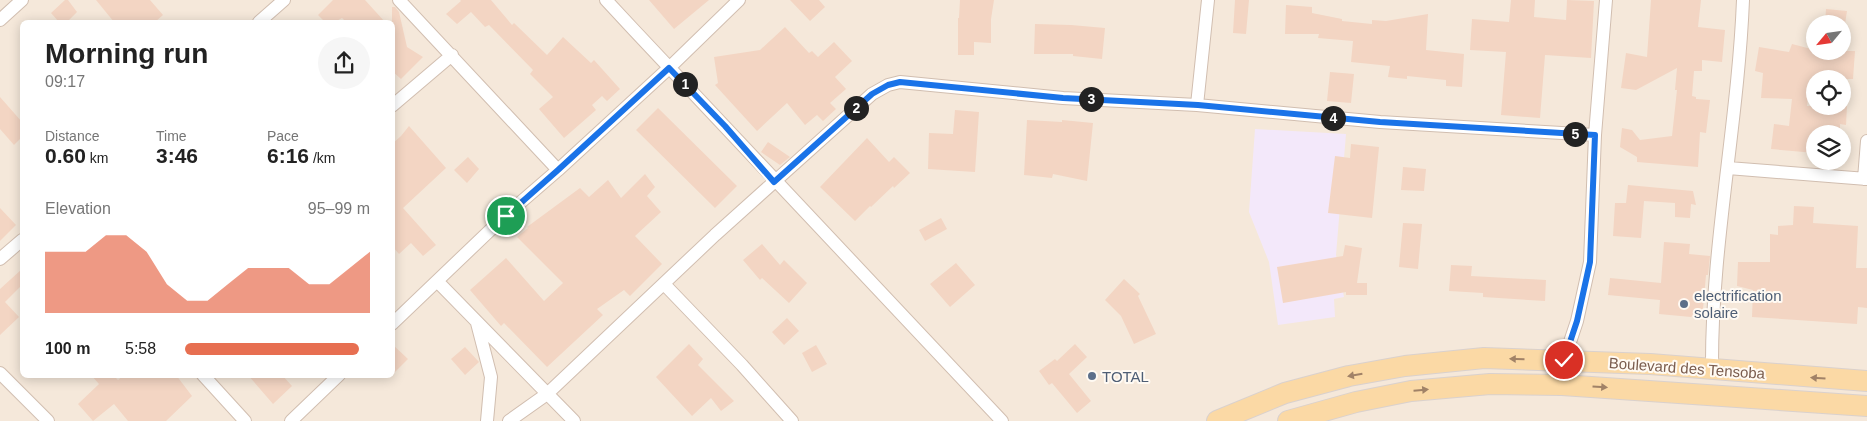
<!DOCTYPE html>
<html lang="en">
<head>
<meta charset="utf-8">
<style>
	body { margin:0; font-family:Arial,sans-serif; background:#f6f6f6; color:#222; height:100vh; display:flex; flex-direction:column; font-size:19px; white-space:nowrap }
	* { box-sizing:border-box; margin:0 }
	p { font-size:16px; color:#767676 }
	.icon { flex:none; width:28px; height:28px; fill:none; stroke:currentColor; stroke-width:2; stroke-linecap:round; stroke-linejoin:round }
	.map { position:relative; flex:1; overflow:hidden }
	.drawer { position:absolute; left:20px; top:20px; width:375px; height:358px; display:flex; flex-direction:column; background:#fff; border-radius:8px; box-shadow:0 2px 12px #0003 }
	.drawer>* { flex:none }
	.needle { width:32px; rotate:241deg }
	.fabs { position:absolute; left:1806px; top:15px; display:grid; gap:10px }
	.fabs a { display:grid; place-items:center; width:45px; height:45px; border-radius:50%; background:#fff; box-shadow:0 2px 12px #0003; font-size:25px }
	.pin { position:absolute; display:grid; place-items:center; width:42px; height:42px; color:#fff; margin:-21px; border:2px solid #fff; border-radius:50%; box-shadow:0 1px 5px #0007 }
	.km { position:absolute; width:25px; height:25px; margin:-12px; border-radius:50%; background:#222; color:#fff; font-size:14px; line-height:25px; text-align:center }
	.round { display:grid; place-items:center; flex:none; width:52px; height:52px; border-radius:26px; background:#f6f6f6 }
	.overview { display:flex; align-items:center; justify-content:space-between; height:85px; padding:0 25px }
	h1 { font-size:28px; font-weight:700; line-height:38px }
	.stats { display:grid; grid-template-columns:repeat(3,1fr); gap:8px; height:85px; padding:5px 25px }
	.stats div { display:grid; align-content:center }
	.stats b { font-size:21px; font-weight:700 }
	.stats small { font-size:14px; font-weight:400 }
	.stats p { font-size:14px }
	.chart { height:140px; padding:10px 25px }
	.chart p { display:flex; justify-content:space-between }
	.chart svg { width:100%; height:90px; margin-top:5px; fill:#e76f51; opacity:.7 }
	ul { padding:0 25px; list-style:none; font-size:16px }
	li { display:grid; grid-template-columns:80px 60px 1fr; align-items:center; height:38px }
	li i { height:12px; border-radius:6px; background:#e76f51 }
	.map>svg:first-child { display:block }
</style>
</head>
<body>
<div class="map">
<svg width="1867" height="421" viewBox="0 0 1867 421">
	<rect width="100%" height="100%" fill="#fdf6ec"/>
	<path fill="#f5e8da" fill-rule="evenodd" d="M0,0H1867V421H0ZM22,22H392V375H22ZM1815,24H1842V51H1815ZM1815,79H1842V106H1815ZM1815,134H1842V161H1815Z"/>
	<path fill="#f3e8fa" d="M1255,129L1346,134L1336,255L1344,297L1334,299L1335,317L1278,325L1269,262L1249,212Z"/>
	<path fill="#f3d5c3" d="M65,0H68L77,12L67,22H59L51,13Z
		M96,0H150L163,15L155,22H114Z
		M333,0H365L385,22H346L342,18L335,22H325L318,15Z
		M460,0H491L512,25L514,23L547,55L563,37L591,63L594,60L620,89L607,101L602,96L592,105L596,110L564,138L539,109L553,97L530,74L533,70L489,25L485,27L471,12L457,24L446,14L461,1Z
		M649,0H709L674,29Z
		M790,0H819L825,7L810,21Z
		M960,0H994L991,19V43L974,42V55H958V18H959Z
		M1235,0H1249L1246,34L1233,33Z
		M1511,0H1535L1534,17L1566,20L1567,0L1594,1L1591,58L1545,55L1540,118L1501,115L1506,52L1470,50L1472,19L1509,22Z
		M1651,0H1701L1698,27L1725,30L1722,62L1702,60V71H1694L1692,96L1696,97V99L1710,100L1706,133L1700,132L1698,167L1637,162V157L1620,147L1622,128L1632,130L1640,140L1672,136L1677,90H1675L1677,68L1636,90L1621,88L1626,53L1647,57Z
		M1286,5L1312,7V13L1342,19V21L1372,24V20L1386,21L1428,14L1426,50L1464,54L1462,87L1446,86V80L1407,76V79L1388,77L1390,66L1351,62L1353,41L1318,38L1319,34H1285Z
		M392,7H395L399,12L407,47L423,57L401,79L392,71Z
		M1826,9L1847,11L1845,24H1825Z
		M1035,24L1071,25L1105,28L1102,59L1073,56V54H1034Z
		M785,27L809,53L812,51L818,57L834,42L852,61L835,77L846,89L830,103L836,109L823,121L817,115L805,125L787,103L757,131L715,85L718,83L714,57L760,50Z
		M1792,44L1815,50V51H1855L1853,79H1810L1807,106H1847L1846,125L1840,124V134H1815V153L1771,149L1774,124L1789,126L1792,99L1761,98L1763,73L1755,71L1759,47L1789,52Z
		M1330,72L1354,74L1351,103L1327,101Z
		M0,97L22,122V137L14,145L0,129Z
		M658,108L737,186L715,208L636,130Z
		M955,110L979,112L975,172L928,169L929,133L953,134Z
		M1027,120L1062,122V120L1093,123L1087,181L1053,174L1052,178L1024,175Z
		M409,126L446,168L403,208L436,245L423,256L411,243L399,254L392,246V144L401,136Z
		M867,138L889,162L894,157L910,173L894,188L893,186L871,207L870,206L855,221L820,187Z
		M768,142L790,157L780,165L761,152Z
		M1351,144L1379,147L1372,218L1328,213L1335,156L1350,158Z
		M468,157L479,169L467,183L454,170Z
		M1403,167L1426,169L1424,191L1401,190Z
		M645,174L655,187L647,196L661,212L635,236L662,264L630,296L624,290L597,309L603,315L547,367L504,323L501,326L470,290L506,258L544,301L563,283L517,237L528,228L527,227L580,188L589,197L608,180L621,198Z
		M1628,185L1693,191L1696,205L1691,204L1690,218L1675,217V203L1644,201L1641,238L1613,236L1615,203H1626Z
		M1794,206L1814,207L1813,223L1858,226L1856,268H1867V308L1858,307L1857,324L1752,317L1753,290L1737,286L1738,262H1770V234L1778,235V226L1793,225Z
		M0,208L16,225L0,241Z
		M941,218L947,229L925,241L919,230Z
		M1403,223L1422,224L1418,269L1399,267Z
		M1664,242L1690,244L1689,254L1710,256L1708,275H1706L1703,309L1691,317L1659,314L1660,300L1608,295L1610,278L1661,283Z
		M762,244L780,265L784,260L807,283L789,303L762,278L760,280L743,260Z
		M1345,245L1362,248L1357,283H1367V295H1346V292L1283,303L1277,267L1343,256Z
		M956,263L975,285L950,307L930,284Z
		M1451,265L1472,266L1471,276L1546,280L1545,301L1483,297V293L1449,291Z
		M22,269V285L5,302L19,317L0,335V289Z
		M1124,279L1140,294L1138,296L1156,334L1134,344L1121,316L1105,300Z
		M787,318L799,331L784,345L772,332Z
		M392,344L408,359L392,375Z
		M689,344L703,359L698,365L734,401L721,411L711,398L692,416L656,377Z
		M1075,344L1087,357L1069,374L1091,401L1077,413L1052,383L1049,385L1039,371L1055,359L1057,361Z
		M816,345L827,364L812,372L802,353Z
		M465,347L479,362L465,375L451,359Z
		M91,375H113L118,380L124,375H176L192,396L166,421H128L114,404L93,421L78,404L99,384Z
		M248,375H282L292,386L273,404Z"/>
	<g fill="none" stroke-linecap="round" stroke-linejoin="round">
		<g stroke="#d1beb0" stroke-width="14">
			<path id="street" d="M399,0L558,170
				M606,0C737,141 869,281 1002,421
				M0,20L22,0
				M259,22L284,0
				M1197,105L1208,0
				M392,106L452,55
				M1728,168L1867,179
				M1864,179L1867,141
				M0,259L22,240
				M437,281L574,421
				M665,285L742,365L792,421
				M477,323L491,377L487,421
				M392,324L506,215L558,170L669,68L739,0
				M1564,360L1577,321L1590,262L1595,135L1606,0
				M1712,370C1711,246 1738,124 1743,0
				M0,373L48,421
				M203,375L245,421
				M291,421L339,375
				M509,421L547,394L715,235L872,94L888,85L900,82L1063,98L1197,105L1380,122L1595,135"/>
		</g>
		<g stroke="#dad1cd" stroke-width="22">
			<path id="primary" d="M1217,421L1285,393L1349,376L1405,366L1484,358L1650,364L1867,381
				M1288,421L1356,402L1411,391L1490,384L1562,385L1867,406"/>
		</g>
		<use href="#street" stroke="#fff" stroke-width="12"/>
		<use href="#primary" stroke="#fbd9a5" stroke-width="20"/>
	</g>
	<defs><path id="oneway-solid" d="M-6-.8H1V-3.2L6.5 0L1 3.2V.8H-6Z" transform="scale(1.25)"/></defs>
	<g fill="#a18267">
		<use href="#oneway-solid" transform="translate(1517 359) rotate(-179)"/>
		<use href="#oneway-solid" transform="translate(1355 375) rotate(170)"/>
		<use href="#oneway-solid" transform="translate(1818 378) rotate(-176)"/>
		<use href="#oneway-solid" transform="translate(1600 387) rotate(4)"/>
		<use href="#oneway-solid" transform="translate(1421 390) rotate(-5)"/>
	</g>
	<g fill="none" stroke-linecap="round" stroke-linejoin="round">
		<g stroke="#fff" stroke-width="10">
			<path id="route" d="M506,216L558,170L669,68L725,126L774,182L872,94L888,85L900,82L1063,98L1198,105L1380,122L1595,135L1590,262L1577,321L1564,360"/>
		</g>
		<use href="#route" stroke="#1a73e8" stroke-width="6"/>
	</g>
	<g fill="#5c6f8a" stroke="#fffaf3" stroke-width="2">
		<circle cx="1684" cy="304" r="5"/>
		<circle cx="1092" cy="376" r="5"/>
	</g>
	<g text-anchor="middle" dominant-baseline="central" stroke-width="4" stroke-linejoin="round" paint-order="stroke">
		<g font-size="15" fill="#4e5e75" stroke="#fffaf3" text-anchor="start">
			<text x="1694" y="295">electrification<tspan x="1694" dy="17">solaire</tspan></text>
			<text x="1102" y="376">TOTAL</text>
		</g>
		<g font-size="15" fill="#7a5c4d" stroke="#fffaf3">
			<text transform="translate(1687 368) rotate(4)">Boulevard des Tensoba</text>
		</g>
	</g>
</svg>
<div class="fabs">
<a><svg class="needle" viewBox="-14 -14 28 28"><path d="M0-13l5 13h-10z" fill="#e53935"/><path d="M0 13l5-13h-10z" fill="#767676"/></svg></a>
<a><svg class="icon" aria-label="locate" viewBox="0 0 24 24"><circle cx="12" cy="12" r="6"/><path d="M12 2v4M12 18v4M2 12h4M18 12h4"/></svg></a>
<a><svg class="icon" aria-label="layers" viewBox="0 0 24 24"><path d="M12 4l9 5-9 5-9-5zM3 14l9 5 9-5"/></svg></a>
</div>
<div class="pin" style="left:506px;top:216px;background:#1e9e55"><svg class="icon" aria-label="arrive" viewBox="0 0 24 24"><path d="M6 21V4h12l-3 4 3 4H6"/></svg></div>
<div class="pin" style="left:1564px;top:360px;background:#d93025"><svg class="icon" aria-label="check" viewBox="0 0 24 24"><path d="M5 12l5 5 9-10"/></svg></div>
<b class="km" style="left:685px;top:84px">1</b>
<b class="km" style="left:856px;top:108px">2</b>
<b class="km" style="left:1091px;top:99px">3</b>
<b class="km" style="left:1333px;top:118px">4</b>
<b class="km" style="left:1575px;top:134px">5</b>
<section class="drawer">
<div class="overview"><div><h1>Morning run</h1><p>09:17</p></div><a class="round"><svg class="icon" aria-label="share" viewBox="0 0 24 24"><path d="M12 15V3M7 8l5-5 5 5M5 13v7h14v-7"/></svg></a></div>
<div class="stats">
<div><p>Distance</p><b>0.60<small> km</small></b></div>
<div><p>Time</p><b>3:46</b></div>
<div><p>Pace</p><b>6:16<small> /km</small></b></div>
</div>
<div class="chart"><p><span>Elevation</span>95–99 m</p>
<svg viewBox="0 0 160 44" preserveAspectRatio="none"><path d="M0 44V14L10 14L20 14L30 6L40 6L50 14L60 30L70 38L80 38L90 30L100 22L110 22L120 22L130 30L140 30L150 22L160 14V44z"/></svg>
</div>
<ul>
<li><b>100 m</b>5:58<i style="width:94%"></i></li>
</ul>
</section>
</div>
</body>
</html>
